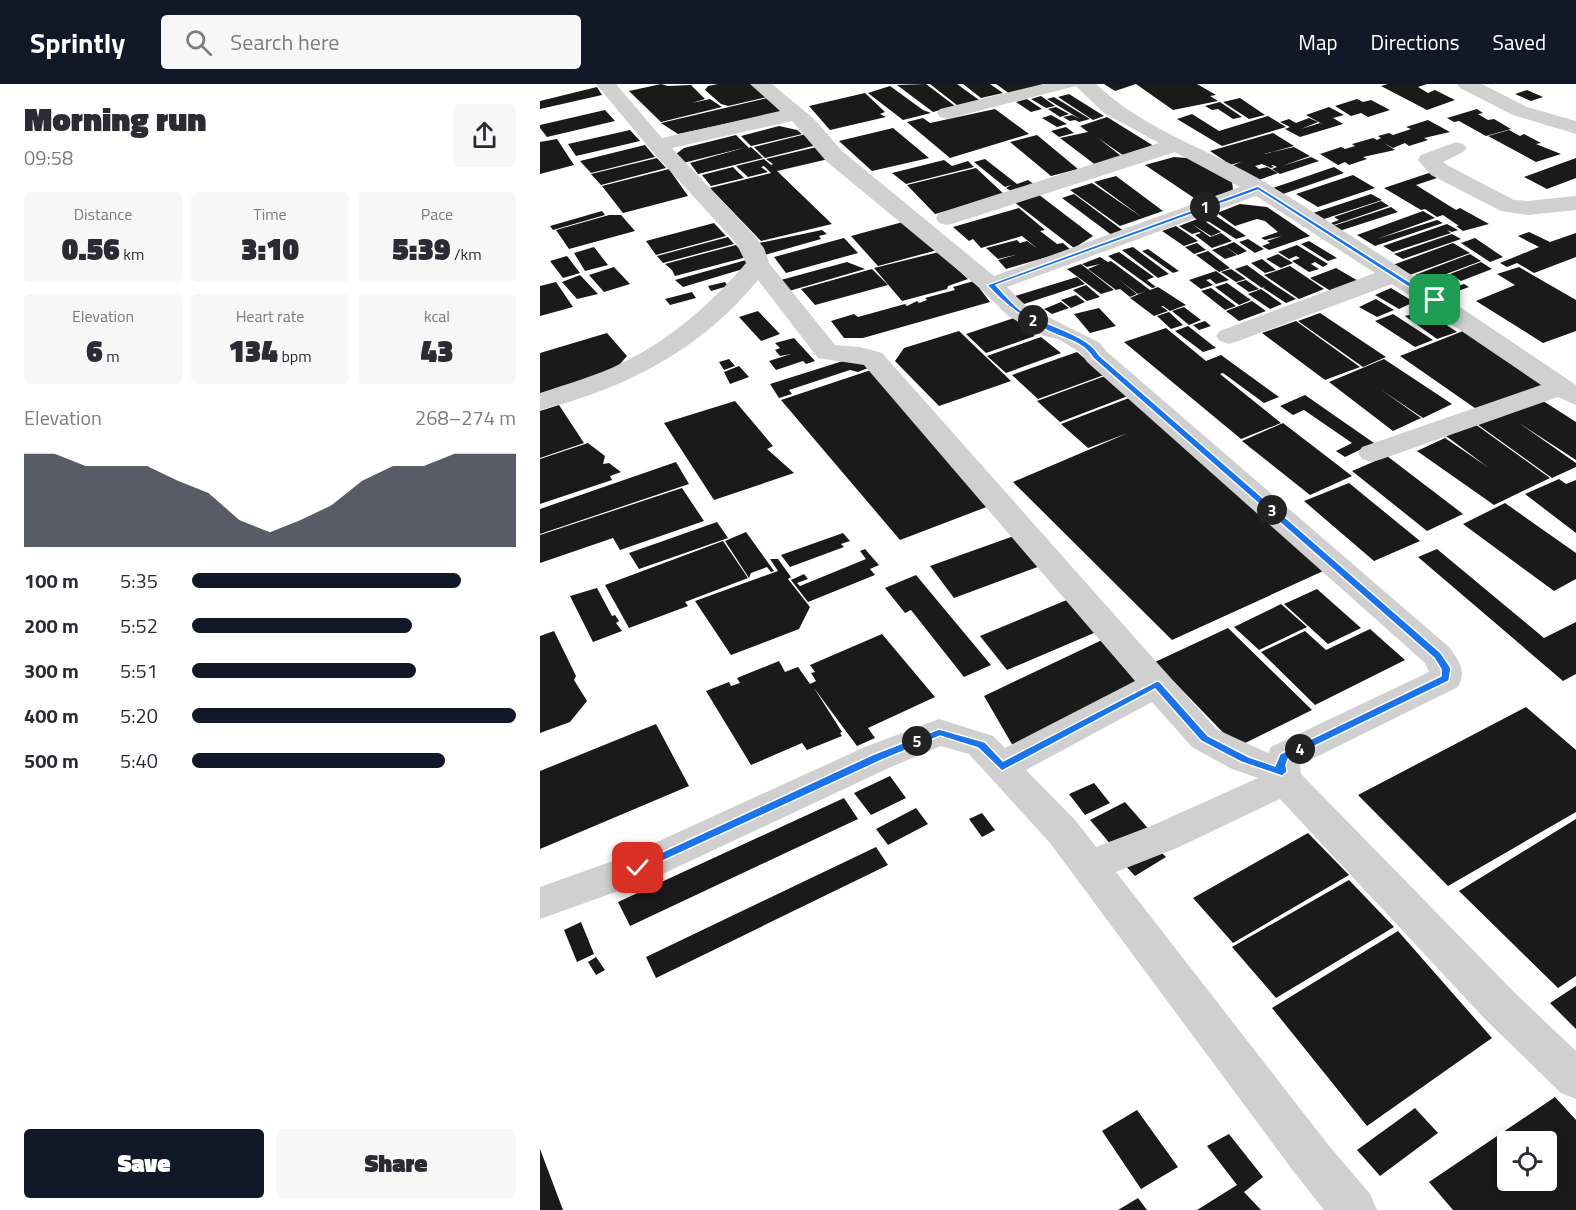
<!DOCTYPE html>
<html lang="en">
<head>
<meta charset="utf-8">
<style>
	body { margin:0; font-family:"Titillium Web",sans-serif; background:#f7f7f7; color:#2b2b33; height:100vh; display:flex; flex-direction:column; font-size:22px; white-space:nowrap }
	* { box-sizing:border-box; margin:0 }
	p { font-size:20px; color:#7c7c81 }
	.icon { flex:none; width:33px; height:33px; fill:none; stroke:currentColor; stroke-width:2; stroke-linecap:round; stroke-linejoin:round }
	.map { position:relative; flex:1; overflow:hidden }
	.side { display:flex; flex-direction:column; background:#fff; width:540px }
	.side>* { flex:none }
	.controls { position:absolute; left:957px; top:1047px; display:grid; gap:12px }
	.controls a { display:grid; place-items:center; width:60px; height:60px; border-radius:6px; background:#fff; box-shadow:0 3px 15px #0003; font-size:30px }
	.pin { position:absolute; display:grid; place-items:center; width:51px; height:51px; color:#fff; margin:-26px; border-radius:12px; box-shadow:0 3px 9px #0006 }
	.km { position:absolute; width:30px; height:30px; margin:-15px; border-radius:50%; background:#222; color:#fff; font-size:16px; line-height:30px; text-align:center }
	.round { display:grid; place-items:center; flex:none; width:63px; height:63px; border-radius:6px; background:#f7f7f7 }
	.overview { display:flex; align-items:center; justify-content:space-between; height:102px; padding:0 24px }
	h1 { font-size:33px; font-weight:800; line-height:45px }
	.metrics { display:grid; grid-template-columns:repeat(3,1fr); gap:9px; height:102px; padding:6px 24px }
	.metrics div { display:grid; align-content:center; border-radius:6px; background:#f7f7f7; text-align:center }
	.metrics b { font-size:30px; font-weight:800 }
	.metrics small { font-size:16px; font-weight:400 }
	.metrics p { font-size:16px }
	.chart { height:168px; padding:12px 24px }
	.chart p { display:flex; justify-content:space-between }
	.chart svg { width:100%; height:108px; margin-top:6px; fill:#111827; opacity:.7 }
	.action { display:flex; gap:12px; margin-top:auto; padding:12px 24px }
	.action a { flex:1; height:69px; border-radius:6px; background:#111827; color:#fff; font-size:24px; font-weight:800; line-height:69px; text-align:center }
	.action a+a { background:#f7f7f7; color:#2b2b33 }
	ul { padding:0 24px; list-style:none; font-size:20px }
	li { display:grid; grid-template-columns:96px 72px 1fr; align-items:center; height:45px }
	li i { height:15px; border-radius:8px; background:#111827 }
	header { display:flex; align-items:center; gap:36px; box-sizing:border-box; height:84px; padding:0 30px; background:#111827; color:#fff }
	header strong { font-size:28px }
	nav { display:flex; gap:33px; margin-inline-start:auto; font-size:21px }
	.search { width:420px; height:54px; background:#f7f7f7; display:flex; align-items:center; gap:15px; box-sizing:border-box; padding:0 21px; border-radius:6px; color:#7c7c81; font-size:22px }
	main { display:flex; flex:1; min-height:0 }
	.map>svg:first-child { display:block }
</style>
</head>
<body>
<header>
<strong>Sprintly</strong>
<div class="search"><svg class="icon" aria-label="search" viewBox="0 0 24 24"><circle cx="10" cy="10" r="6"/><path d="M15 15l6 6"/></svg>Search here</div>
<nav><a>Map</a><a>Directions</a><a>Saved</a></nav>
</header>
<main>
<section class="side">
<div class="overview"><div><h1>Morning run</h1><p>09:58</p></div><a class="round"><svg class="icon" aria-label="share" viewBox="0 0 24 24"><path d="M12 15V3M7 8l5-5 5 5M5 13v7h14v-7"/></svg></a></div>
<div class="metrics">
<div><p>Distance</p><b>0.56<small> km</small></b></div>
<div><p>Time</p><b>3:10</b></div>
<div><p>Pace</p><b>5:39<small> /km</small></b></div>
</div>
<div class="metrics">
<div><p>Elevation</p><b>6<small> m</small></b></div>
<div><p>Heart rate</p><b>134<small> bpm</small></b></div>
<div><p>kcal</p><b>43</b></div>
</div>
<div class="chart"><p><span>Elevation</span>268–274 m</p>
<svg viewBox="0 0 160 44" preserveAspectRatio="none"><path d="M0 44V6L10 6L20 11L30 11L40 11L50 17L60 22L70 33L80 38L90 33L100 27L110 17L120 11L130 11L140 6L150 6L160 6V44z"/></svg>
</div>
<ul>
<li><b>100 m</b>5:35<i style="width:83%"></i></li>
<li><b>200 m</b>5:52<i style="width:68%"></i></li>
<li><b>300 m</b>5:51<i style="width:69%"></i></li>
<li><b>400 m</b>5:20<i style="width:100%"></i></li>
<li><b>500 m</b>5:40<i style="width:78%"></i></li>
</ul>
<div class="action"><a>Save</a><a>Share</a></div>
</section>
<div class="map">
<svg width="1036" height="1126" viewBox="0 0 1036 1126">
	<rect width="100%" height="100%" fill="#fff"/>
	<path fill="#1a1a1a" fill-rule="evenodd" d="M121,0L128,2L151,1L165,15L152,19L170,15L182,23L121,38L89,7Z
		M178,0H230L240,10L188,22L181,20L165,6L168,2Z
		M386,0L415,22L393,28L357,1Z
		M390,0H417L439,16L418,22Z
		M423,0H450L463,9L441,14Z
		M456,0H504L470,10Z
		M564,0H657L676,11L670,12L678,17L633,26L596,0L575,7Z
		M848,0H887L878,3L888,9L895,6L915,16L887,26L841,2Z
		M350,2L383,26L391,29L363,36L328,9Z
		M57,3L62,11L0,25V17Z
		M987,6L1003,13L991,17L975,10Z
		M325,9L345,28L340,30L346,33L290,46L269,22Z
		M529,10L564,32L553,36L518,13Z
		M240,11L250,26L138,50L121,39Z
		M501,12L515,22L506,24L491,15Z
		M514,13L550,35L539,38L535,36L530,37L523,33L532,31L540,35L507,15Z
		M700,14L725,31L709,35L683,18Z
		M487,15L502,25L491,28L476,18Z
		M817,15L823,18L831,16L850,26L828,33L821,29L811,32L795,22Z
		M680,18L702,33L693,35L678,25L672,26L665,22Z
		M516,23L529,30L520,33L508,25Z
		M789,23L804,31L793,34L803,40L760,53L745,45L750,43L740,38L749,35L756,39L769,34L778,38L761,45L780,39L784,41L766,31Z
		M455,25L489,50L410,74L367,38L383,34L390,39Z
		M937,25L943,29L938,30L948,36L954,35L971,45L946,52L919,37L914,38L907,34Z
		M65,26L75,37L7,53L0,44V41Z
		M652,30L679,47L728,32L746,43L682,62L637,35Z
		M511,31L527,40L517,43L502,34Z
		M567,33L617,64L587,74L558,54L585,75L557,82L520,54L548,48L540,42Z
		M888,36L910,48L884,54L888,56L869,62L865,59L853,64L844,59L855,66L823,73L827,75L809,81L805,78L798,81L780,70L801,63L805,65L815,62L812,60L833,54L837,56L841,54L838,52L849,49L853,51L871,45L866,43Z
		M239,42L257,46L262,50L211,62L201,52Z
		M526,43L534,49L519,53L511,47Z
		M353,44L389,74L332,87L299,57Z
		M90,46L100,57L36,72L28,60Z
		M969,46L980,52L984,50L1001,59L996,60L1021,70L996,78L948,52Z
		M274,48L285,59L225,74L214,63Z
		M733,49L754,62L724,70L754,63L770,72L742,82L771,73L779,77L740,90L732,85L737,83L733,81H731L734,83L731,84L722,80L715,82L719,85L727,83L738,89L716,97L691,82L701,78L686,82L680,78L685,77L670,67Z
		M196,51L209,64L211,63L223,74L158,90L150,79L207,63L143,79L136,70L144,64Z
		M497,51L538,85L511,92L470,58Z
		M17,55L34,81L0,90V58Z
		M105,61L115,73L51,89L40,77Z
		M285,61L297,73L237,87L292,140L221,157L170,104L231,89L224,82L221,83L228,88L208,93L196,82L224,75L231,81L233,80L226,75Z
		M634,73L659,75L692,97L693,106L660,118L605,81Z
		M117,74L126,84L61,101L51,90Z
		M1036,74V94L1007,105L984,93Z
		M445,75L477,100L488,96L498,103L476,110L466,104L471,101L465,103L434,78Z
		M404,76L412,82L428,77L434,83L366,100L352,89Z
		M193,83L204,94L171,102L162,91Z
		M794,83L804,89L740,111L730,105Z
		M436,84L466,112L395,130L367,101Z
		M129,85L148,112L83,129L62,102Z
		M889,89L897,94L876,101L916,126L920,124L949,140L923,147L916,142H919L903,131L897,133L885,125L881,126L844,104Z
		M813,91L835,104L778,123L756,110Z
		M576,92L623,127L603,134L554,98Z
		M552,99L603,134L580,142L530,106Z
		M498,110L553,152L534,164L474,118Z
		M534,110L585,148L573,152L522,114Z
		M831,110L842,116L778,137L767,131Z
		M841,117L849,122L794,141L791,139L799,136L794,133Z
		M700,120L727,123L770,152L729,166L722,162L730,159L727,157L742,152L725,156L721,154L738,148L725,137L717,135L695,142L677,129Z
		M851,123L858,128L793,149L787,144Z
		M479,124L505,146L500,147L517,160L523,159L531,166L466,185L458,176L479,170L458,175L446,164L477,156L480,159L487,157L498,165L482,152L441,164L433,155L429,157L413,143Z
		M62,127L65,131L13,146L10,142Z
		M883,127L895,134L837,155L897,136L903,139L835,162L817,151Z
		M673,130L706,152L696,155L663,134Z
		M69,131H81L95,147L29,165L16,146Z
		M660,134L681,148L671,152L652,140L670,153L681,149L692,157L672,164L655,151L661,149L659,148L652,150L639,142Z
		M374,135L405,164L338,182L311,152Z
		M174,139L186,152L116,171L106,157Z
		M907,140L918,146L912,148L907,146L911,149L853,168L843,162Z
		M636,142L658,157L644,162L622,147Z
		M282,146L287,150L279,152L281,155L221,172L219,159Z
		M989,148L1010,158L1036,149V173L994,189L977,179L967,183L960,179L999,163L978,152Z
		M912,150L921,155L863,175L854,170Z
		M188,153L194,160L123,179L117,172Z
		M304,154L318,169L246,189L234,173Z
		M935,154L963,173L950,178L921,159Z
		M708,155L724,165L715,169L699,158Z
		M769,157L797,174L788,177L761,160Z
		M694,158L707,167L698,171L684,162Z
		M657,159L666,166L654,170L645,163Z
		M913,159L930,169L867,192L850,182Z
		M196,161L207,173L135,192L132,186L125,180Z
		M757,161L788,180L783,183L775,178L771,180L779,185L769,188L752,177L760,174L756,172L749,175L738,168Z
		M683,162H684L697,171L685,175L672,166Z
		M54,163L68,181L45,187L34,169Z
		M593,163L629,190L618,194L582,166Z
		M608,165L639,187L633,189L602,167Z
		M668,167L690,184L679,188L656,171Z
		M399,168L428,195L408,202L407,205L362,217L334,184Z
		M579,168L614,193L607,196L616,203L612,204L568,172Z
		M738,170L753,179L741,184L726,175Z
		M930,170L941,177L885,198L875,191Z
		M27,172L40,189L23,194L10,177Z
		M560,173L568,178L571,177L610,206L618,203L646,221L630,227L623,222H621L628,227L614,232L590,214L606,207L598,210L578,195L597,210L590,213L580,205L576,206L548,185L560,180L547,183L542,180Z
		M722,175L736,186L725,189L711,179Z
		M206,176L213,182L143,203L135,196Z
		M307,178L325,185L249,207L237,197Z
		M941,178L952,185L921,197L910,190Z
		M541,180L574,206L561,210L527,185Z
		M707,181L733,200L756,215L746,219L723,204L725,202L722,204L695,185Z
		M750,182L784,205L759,215L724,191Z
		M74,183L90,200L64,208L49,191Z
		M979,183L1036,216V247L1003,259L936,217L975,201L957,190Z
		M796,184L820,198L794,209L770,194Z
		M332,185L348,201L275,221L261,205Z
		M691,185L706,195L696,198L681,188Z
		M676,187L689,196L676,200L670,195L666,196L673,201L661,205L649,196Z
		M909,190L918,196L887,208L877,202Z
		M40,191L58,210L37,215L22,198Z
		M537,193L545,200L484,220L475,212Z
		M706,196L719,205L709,208L696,199Z
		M434,197L450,218L323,254H304L291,237L314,230L318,233L365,220L367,222L377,217L379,219L387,216L385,214L415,206L413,203Z
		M16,198L33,223L0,232V202Z
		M185,198L188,202L171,207L168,202Z
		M687,199L711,216L699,221L675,203Z
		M924,200L929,203L896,215L890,211Z
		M546,201L560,213L547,217L533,206Z
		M671,204L696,222L685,226L661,207Z
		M851,204L874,218L859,225L835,211Z
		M721,205L742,220L730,225L708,210Z
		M152,208L156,214L130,221L125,215Z
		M536,211L545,218L531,224L521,216Z
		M836,215L854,226L837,233L819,223Z
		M712,217L726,227L699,237L686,227Z
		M521,218L529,224L512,230L504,225Z
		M877,221L917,248L897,255L865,232L876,229L869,224Z
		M644,223L661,236L649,241L632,227Z
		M559,224L576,242L550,249L534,230Z
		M218,227L240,250L221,257L199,233Z
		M629,228L643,241L631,245L617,232Z
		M780,229L846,273L823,283L758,237Z
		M853,230L893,256L875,263L835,237Z
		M474,234L495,252L446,269L426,250Z
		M665,237L671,242L659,246L653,241Z
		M756,237L820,283L785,296L722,249Z
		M648,242L676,264L663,268L635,247Z
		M626,244L666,277L681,271L739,313L724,319L683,289L680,290L741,339L701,355L584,258Z
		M419,247L471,297L399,322L355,277L364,264Z
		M923,247L1006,301L942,329L860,272Z
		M67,249L87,272L74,287L0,310V269Z
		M501,253L521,269L466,289L447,272Z
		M254,254L275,277L266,280L263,277L236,286L229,277L251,270L240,272L235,266L240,264L235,259Z
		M537,268L564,291L498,315L472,291Z
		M189,275L195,282L184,286L179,278Z
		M844,275L912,320L883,334L840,305L881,334L853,347L789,298Z
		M323,276L328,284L318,288L310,286L249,306L252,310L239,314L230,300L303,277Z
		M199,282L209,293L190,300L184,288Z
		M331,286L457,419L360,456L241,316Z
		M565,292L588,312L520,338L497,317Z
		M765,311L834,359L805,373L796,367L812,359L764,326L753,331L740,322Z
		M589,314L792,483L632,556L473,398L588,349L548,364L521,340Z
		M1000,315L1036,338V376L979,339L1036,379V383L1012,394L937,340Z
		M195,317L233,362L227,365L254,389L174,416L124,339Z
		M19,321L44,359L0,374V327Z
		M743,339L812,392L770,411L702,357Z
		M935,340L1010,394L954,421L877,367L905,354L949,384L906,352Z
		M48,359L65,372L63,380L69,379L81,388L70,392L72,396L0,420V375Z
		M847,372L923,430L887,447L812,387Z
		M136,378L149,400L0,450V425Z
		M1019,395L1026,400L1036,396V449L985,410Z
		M809,399L880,457L834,477L764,417Z
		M142,404L164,437L80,466L73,454L0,479V451Z
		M965,419L1036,469V495L1014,507L923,440Z
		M177,438L188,454L99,485L89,469Z
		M493,445L519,475L414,514L390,482Z
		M206,448L234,487L231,488L227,483L211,489L209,494L185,457Z
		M303,449L310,457L301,460L304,463L250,483L241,471Z
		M183,457L208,494L145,518L148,522L89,544L65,501Z
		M325,465L339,481L330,485L335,491L268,518L251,496L264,490L268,495L257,499L260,502L326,475L320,467Z
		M897,465L1004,554L1036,538V590L1023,597L878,473Z
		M230,475H238L251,493L248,495L270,523L259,545L191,571L155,517L238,487Z
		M376,491L451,581L424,593L371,526L365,529L345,504Z
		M57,504L72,532L75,531L79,537L76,539L82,547L53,558L30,512Z
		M777,505L821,544L788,560L744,520Z
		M546,508L575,540L467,586L440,552Z
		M741,520L767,543L719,566L694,543Z
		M688,544L772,626L697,663L615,578Z
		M830,545L865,576L775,621L721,568L765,547L786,566Z
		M14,547L36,592L34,596L47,617L30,638L0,649V552Z
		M342,550L395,613L328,644L335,654L317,662L274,604L302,648L300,649L302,652L267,666L262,659L211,681L166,607L189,598L191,602L200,599L197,594L239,577L245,588L258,583L270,600L276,597L271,589L275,588L270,581Z
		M562,556L601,601L473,662L444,612Z
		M986,623L1036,666V728L908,802L818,711Z
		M116,640L149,702L0,765V687Z
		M350,692L366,714L331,731L314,709Z
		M554,699L570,719L545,731L529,710Z
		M304,714L318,735L90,842L78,818Z
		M585,718L613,750L578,769L550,736Z
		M376,724L388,740L348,761L336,745Z
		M442,729L455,746L442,753L429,735Z
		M1036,735V892L1018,904L919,807Z
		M768,749L809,791L693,859L653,814Z
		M612,759L626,773L595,792L581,777Z
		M336,763L348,781L116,894L106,873Z
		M809,796L854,843L736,914L692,863Z
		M41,838L54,870L37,878L24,846Z
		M858,847L952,954L827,1042L732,924Z
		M56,873L65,886L56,891L48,878Z
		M1036,902V945L1010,919Z
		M1015,1013L1036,1036V1126H913L889,1098ZM968,1058H1006V1096H968Z
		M875,1024L898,1049L840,1092L817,1066Z
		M597,1026L638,1083L601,1105L562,1047Z
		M689,1050L723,1093L704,1108L721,1126H657L697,1101L667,1062Z
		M0,1065L23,1126H0Z
		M598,1114L607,1126H578Z"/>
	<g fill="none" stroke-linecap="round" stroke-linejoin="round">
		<path fill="#d0d0d0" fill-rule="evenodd" d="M56,0H76L122,54L240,27L210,0H232L274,35L302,67L454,192L700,103L635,68L415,139L407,141L399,139L396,134L399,129L619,59L564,29L536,2L407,35L400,33L397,29L400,25L503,0H556C604,46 671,66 728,100C833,164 934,232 1036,301V321L1018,313L842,375L832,378L822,375L818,369L822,363L1001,301L852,200L698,257L689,260L680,257L676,252L680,247L835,189L716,112L467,203L486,222L560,259L566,267L909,563C919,577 927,586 918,603L760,681L761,690L976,910L1036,967V1015L1021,1009L946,936L740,715L637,764L576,788L786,1058L830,1110L837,1126H784L754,1088L510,759L429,670L401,662L351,683L112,795L0,835V803L84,773L325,663L399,635L453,652L465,664L595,597L324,281L278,274L218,196C162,265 85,305 0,326V309C27,300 56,292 82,279C130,256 171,220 206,179L196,159L110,65ZM252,37L286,77L442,206L468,232L502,251L520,256L541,269L547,278L885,579L889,588L731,663L728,669L676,645L342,269L320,263L295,261L229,179L224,164L212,149L132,64ZM612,618L652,663L692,685L718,694L611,742L556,763L536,737L486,686Z
			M917,0H942L987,23L1036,37V50L973,31L920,4Z
			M916,58L923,60L927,64L923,68L903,78L907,81L974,116L988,117L1036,112V126L988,131L961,127L891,91L878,76L881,71Z"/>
	</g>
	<path fill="#1a73e8" stroke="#fff" stroke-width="1.5" d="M718,102L898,216L892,218L718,106L456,201C463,209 471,218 479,225C501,241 547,249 559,271L901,569L911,584L909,597L748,675L746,681L747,688L742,692L701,678L661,657L615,605L462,687L438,664L400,652L342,676L101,787H94V781L334,670L399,645L445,658L463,677L617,597L620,598L668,652L709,673L735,682L740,670L901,592V585L894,574L553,274C542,256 523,255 506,246C483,234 464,220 447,201Z"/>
</svg>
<div class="controls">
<a><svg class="icon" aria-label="locate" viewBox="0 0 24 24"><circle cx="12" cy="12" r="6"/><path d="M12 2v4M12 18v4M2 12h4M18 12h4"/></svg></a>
</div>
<div class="pin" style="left:895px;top:216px;background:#1e9e55"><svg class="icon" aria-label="arrive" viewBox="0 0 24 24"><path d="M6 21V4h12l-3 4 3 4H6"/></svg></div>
<div class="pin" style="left:98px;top:784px;background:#d93025"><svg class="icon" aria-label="check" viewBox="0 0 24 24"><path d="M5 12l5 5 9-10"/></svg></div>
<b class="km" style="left:665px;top:123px">1</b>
<b class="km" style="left:493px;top:236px">2</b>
<b class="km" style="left:732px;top:426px">3</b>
<b class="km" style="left:760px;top:665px">4</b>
<b class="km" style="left:377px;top:657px">5</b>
</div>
</main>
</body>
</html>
